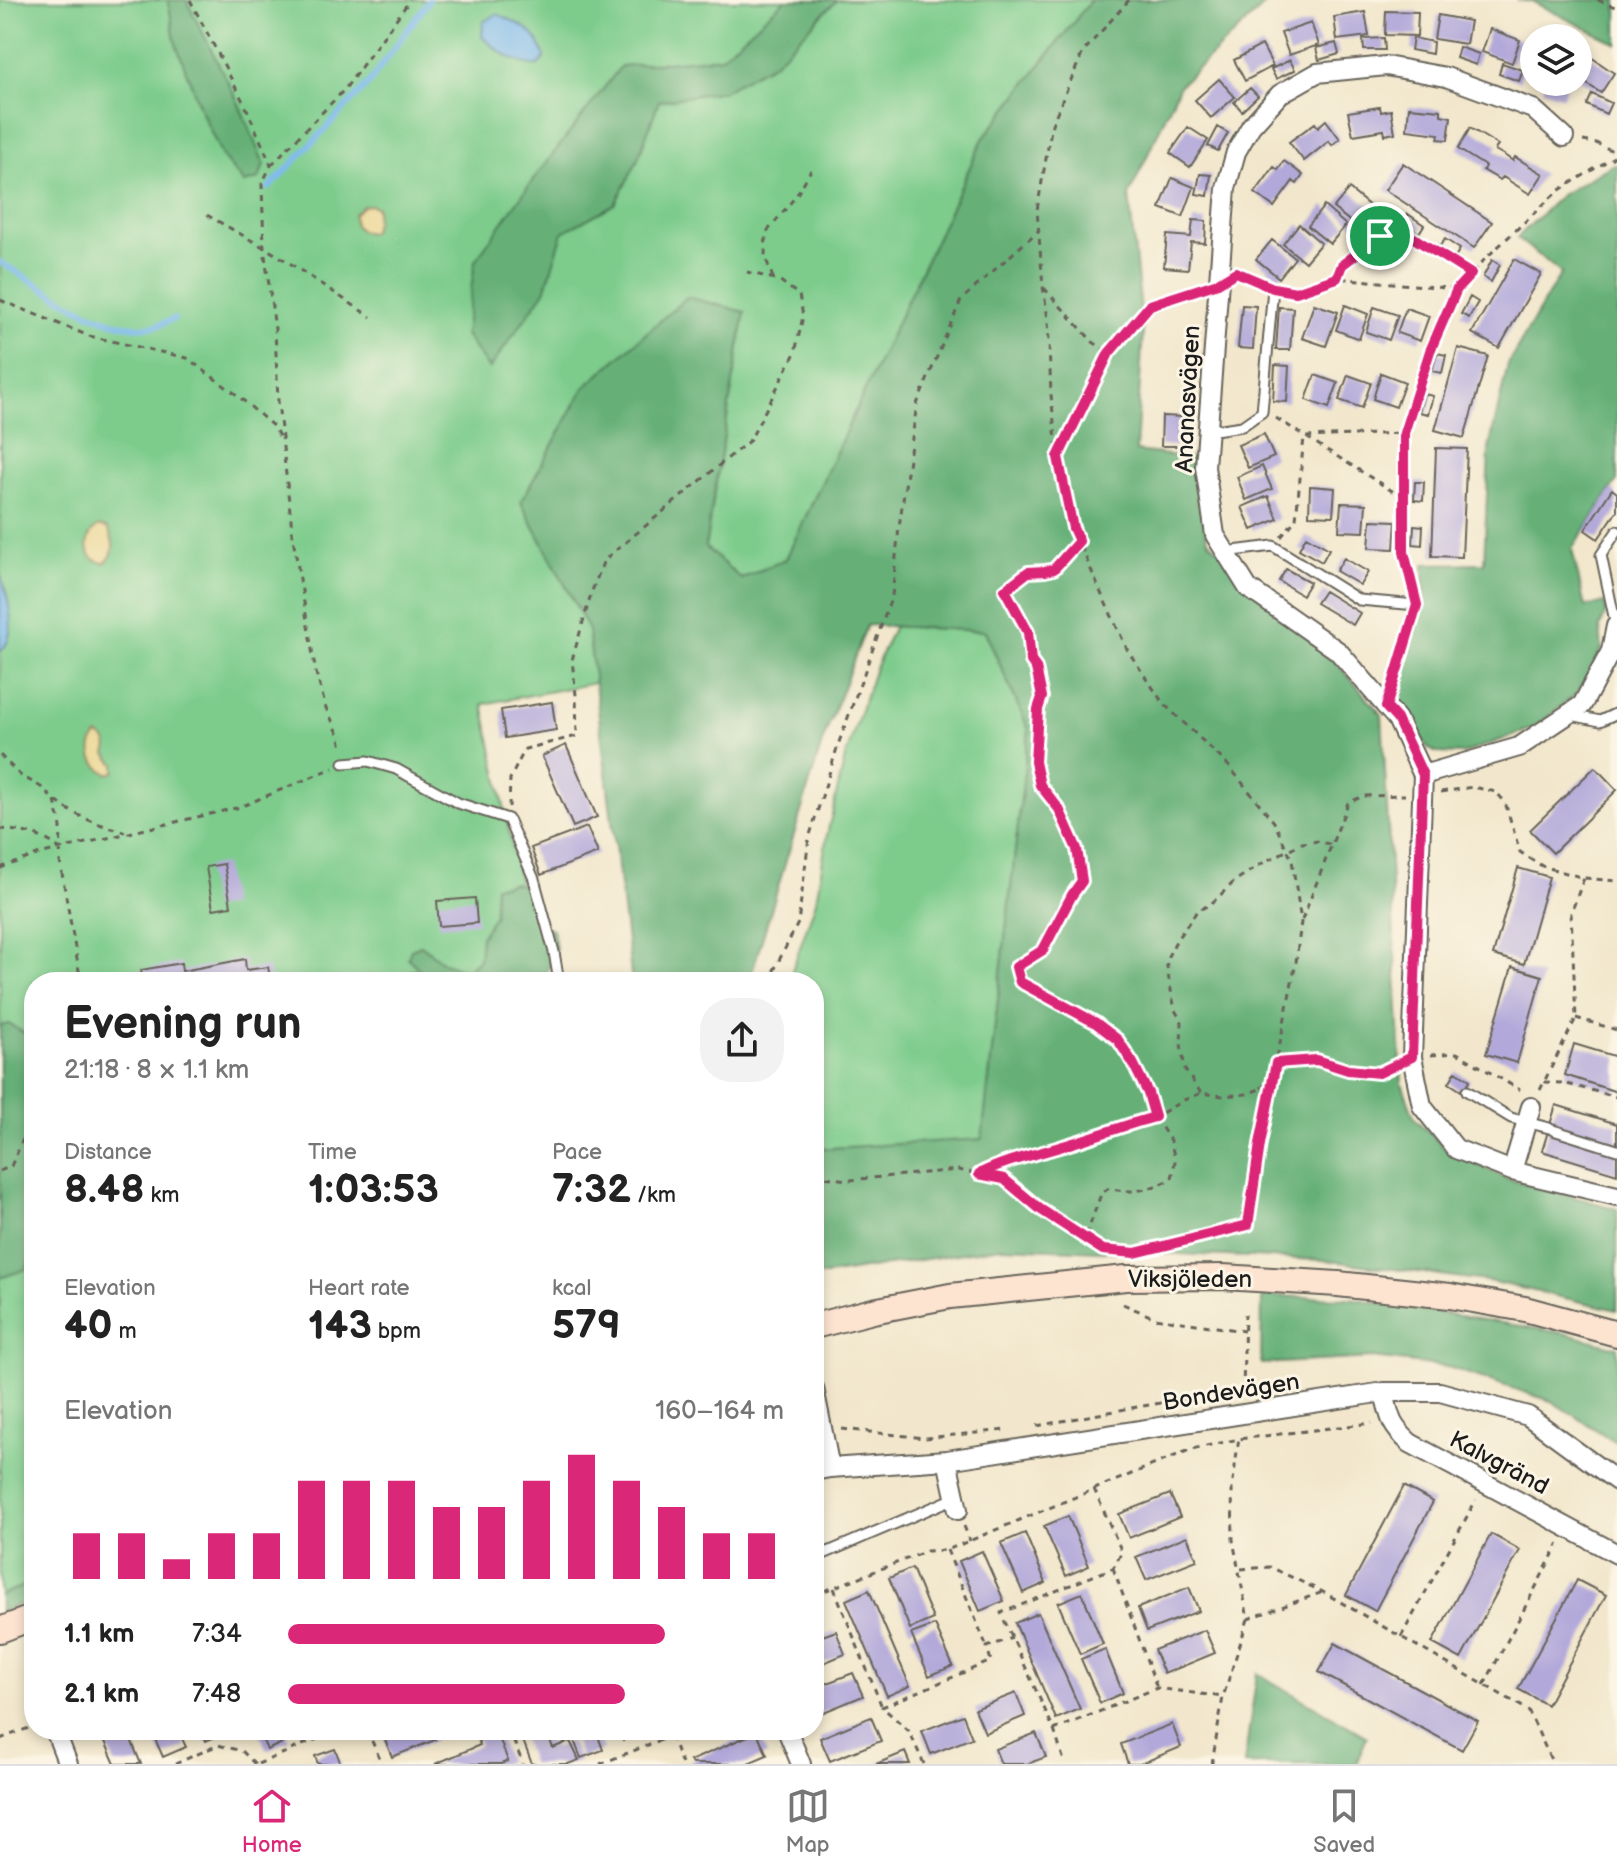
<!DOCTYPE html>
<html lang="en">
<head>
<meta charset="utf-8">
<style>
	body { margin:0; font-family:"Balsamiq Sans",sans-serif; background:#f2f2f2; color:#222; height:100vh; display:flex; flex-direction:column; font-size:30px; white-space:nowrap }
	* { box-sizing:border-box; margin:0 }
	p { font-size:26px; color:#767676 }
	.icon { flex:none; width:44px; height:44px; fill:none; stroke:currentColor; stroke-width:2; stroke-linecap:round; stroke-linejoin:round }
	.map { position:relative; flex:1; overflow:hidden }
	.details { position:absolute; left:24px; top:972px; width:800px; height:768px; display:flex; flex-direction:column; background:#fff; border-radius:32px; box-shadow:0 4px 12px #0003 }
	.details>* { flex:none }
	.buttons { position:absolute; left:1520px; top:24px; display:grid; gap:16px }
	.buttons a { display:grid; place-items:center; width:72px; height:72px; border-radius:50%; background:#fff; box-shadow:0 4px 12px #0003; font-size:40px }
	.pin { position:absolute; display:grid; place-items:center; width:68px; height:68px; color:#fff; margin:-34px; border:4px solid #fff; border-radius:50%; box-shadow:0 2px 8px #0007 }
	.round { display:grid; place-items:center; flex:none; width:84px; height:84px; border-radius:32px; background:#f2f2f2 }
	.head { display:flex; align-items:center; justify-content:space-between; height:136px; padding:0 40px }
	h1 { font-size:44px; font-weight:700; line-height:60px }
	.metrics { display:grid; grid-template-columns:repeat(3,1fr); gap:12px; height:136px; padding:8px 40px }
	.metrics div { display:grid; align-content:center }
	.metrics b { font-size:40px; font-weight:700 }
	.metrics small { font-size:22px; font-weight:400 }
	.metrics p { font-size:22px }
	.chart { height:224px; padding:16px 40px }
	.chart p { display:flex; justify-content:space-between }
	.chart svg { width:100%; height:144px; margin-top:8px; stroke:#db2777; stroke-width:6 }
	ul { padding:0 40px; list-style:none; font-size:26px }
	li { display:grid; grid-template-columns:128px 96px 1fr; align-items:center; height:60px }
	li i { height:20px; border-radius:10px; background:#db2777 }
	.dock { display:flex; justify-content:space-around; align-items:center; height:112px; border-top:2px solid #e0e0e0; background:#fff; font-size:22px; color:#767676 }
	.dock a { display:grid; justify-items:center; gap:4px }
	.dock .active { color:#db2777 }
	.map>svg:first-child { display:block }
</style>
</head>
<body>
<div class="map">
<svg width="1617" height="1764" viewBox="0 0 1617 1764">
	<rect width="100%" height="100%" fill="#fcf5e5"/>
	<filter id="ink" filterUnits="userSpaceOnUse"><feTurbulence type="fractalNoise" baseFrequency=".0125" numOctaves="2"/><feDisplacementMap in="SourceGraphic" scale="16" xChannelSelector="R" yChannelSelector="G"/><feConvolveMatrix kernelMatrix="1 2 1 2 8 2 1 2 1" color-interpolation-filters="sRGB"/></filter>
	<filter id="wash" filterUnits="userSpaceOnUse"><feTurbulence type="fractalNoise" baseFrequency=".006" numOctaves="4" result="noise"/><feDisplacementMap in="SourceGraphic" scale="32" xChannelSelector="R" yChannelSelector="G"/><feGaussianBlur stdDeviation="1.8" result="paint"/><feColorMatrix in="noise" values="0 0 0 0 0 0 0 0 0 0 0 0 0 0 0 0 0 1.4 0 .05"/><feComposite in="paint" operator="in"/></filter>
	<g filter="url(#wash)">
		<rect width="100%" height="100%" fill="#f2e7cc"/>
		<path fill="#7dcc8c" stroke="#4c7454" stroke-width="2" d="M0,0H1091L983,139L786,559L741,579L705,547L745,312L521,502L588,628L595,683L483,704L540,982H34V1582L0,1595Z
			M894,626L985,631L1029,730L982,1140L814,1149V982H788L816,901L827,835L845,758L875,668Z"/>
		<path fill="#66b078" stroke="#41664a" stroke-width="2" d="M168,0H186L239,104L264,164L259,179L244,183L223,158L200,108L175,41Z
			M785,0H837L774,63L723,91L659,101L637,161L615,204L563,232L545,291L489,369L465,335L475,261L533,180L621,66L721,57Z
			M1091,0H1279L1268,2L1180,85L1129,195L1143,331L1136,451L1195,458L1198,501L1208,540L1331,657L1382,715L1402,1083L1415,1119L1447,1150L1506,1178L1617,1209V1310L1494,1282L1323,1260L1001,1247L814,1277V1149L982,1139L1029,730L985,631L867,625L822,743L749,982H632L588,628L521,502L584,388L687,297L745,312L705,547L741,579L786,559L983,139Z
			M1517,0H1617V44L1533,2Z
			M1614,164L1617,166V481L1572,549L1585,607L1605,603L1606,612L1600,627L1602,650L1577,693L1534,728L1462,754L1436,753L1427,747L1400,700L1403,676L1425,602L1424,564L1484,563L1489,449L1508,364L1561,273L1517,238L1561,195Z
			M513,883L526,886L536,923L553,929L556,949L547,972L549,982H421L420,970L408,958L411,949L421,945L444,963L466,971L479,959L481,936L494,916L495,886Z
			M9,1024L34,1039V1243L27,1269L0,1278V1026Z
			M1262,1296L1350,1298L1563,1333L1617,1347V1443L1551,1401L1448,1367L1373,1358L1261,1364Z
			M34,1582V1599L0,1612V1595Z
			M1257,1673L1367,1737L1356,1764H1244Z"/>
		<path fill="#eeda9e" stroke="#857b5d" stroke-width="2" d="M371,205L377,208L375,224L371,233C358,232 353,227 354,214L363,206Z
			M99,526L107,528C114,540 117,553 105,563C83,560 82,536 99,526Z
			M97,735L105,739L108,747L106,754L115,764V772L108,774C92,765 86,751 97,735Z"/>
		<path fill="#77b7eb" stroke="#4a6a84" stroke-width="2" d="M497,14C523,25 537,30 545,58L537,66C514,63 499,52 482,37L483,22Z
			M0,573C7,594 20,635 0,652Z"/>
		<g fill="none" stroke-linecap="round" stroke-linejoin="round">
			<path stroke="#77b7eb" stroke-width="6" d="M269,188L369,83L429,0
				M0,262C41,286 107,335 156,326C162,324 168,321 174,319"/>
		</g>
		<g id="blocks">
			<path fill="#b2a9da" d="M1386,11L1418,12L1417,36L1385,35Z
				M1365,12L1369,36L1337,40L1334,17Z
				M1438,15L1470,21L1466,44L1434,39Z
				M1311,23L1319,45L1289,55L1281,33Z
				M1490,29L1520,40L1512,63L1482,52Z
				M1384,38L1385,50H1364L1363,39Z
				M1413,38L1433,42L1432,54L1411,50Z
				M1336,43L1339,54L1319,60L1316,48Z
				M1262,45L1273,66L1245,81L1234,60Z
				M1459,47L1479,54L1476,65L1456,58Z
				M1588,55L1614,73L1601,93L1578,78V70Z
				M1290,60L1295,70L1276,79L1271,69Z
				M1502,63L1523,70L1519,81L1499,74Z
				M1219,79L1235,97L1211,118L1195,100Z
				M1545,82H1556L1566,86L1563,97L1543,90Z
				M1250,88L1258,96L1242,111L1234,102Z
				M1592,94L1611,103L1606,114L1587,105Z
				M1380,107L1381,112L1391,110L1395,133L1385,135L1384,130L1353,135L1348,112Z
				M1409,107L1441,110V115L1451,117L1448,140L1438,139L1439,134L1407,130Z
				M1326,120L1340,139L1332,145L1329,141L1304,161L1289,142L1315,123L1318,127Z
				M1188,127L1208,140L1190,167L1170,153Z
				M1218,127L1228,133L1218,151L1208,146Z
				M1470,128L1498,145L1495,150L1504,155L1513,161L1515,157L1543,174L1530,194L1503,177L1500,180L1483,170L1485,166L1458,149Z
				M1284,161L1303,175L1297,184L1293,181L1274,207L1255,193L1274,167L1278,170Z
				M1403,163L1492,222L1474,248L1385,190Z
				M1200,174L1211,175L1208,196L1196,194Z
				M1172,178L1194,187L1183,217L1160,208Z
				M1349,189L1371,207L1356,226L1333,208Z
				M1324,206L1346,225L1330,244L1308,226Z
				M1408,214L1424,225L1419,233L1403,222Z
				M1193,220L1206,221L1205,243L1191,242L1188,269L1164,267L1167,235L1191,237Z
				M1299,224L1321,243L1305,262L1283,244Z
				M1445,239L1460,249L1455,257L1439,247Z
				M1272,240L1295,258L1279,278L1256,259Z
				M1514,259L1541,274L1499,348L1472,333Z
				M1492,260L1500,265L1491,282L1483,277Z
				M1470,297L1478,302L1469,318L1461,314Z
				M1314,304L1338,312L1326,346L1302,338Z
				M1242,305L1256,306L1253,349L1238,348Z
				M1345,305L1368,314L1359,339L1336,330Z
				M1279,307L1293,308L1290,350H1276Z
				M1374,307L1398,315L1389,340L1366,332Z
				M1406,308L1429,316L1420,341L1397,333Z
				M1458,348L1488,356L1464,438L1435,430Z
				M1437,353L1446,355L1442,373L1432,371Z
				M1275,365L1289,366L1287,402L1273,401Z
				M1381,373L1405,382L1396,407L1373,399Z
				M1315,375L1338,383L1329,408L1306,400Z
				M1348,375L1371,383L1362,408L1339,400Z
				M1424,394L1433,396L1428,414L1419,412Z
				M1162,416L1184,417V446H1161Z
				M1264,434L1274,457L1248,468L1238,445Z
				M1436,448L1467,449L1462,557L1432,556Z
				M1262,466L1272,489L1246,500L1237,477Z
				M1415,482H1424L1423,501L1414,500Z
				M1310,486L1335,488L1333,516L1309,515Z
				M1612,489L1617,493V511L1598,539L1585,530Z
				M1268,496L1278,519L1252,530L1242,507Z
				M1341,503L1366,504L1364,532L1339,531Z
				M1371,520L1396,521L1394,549L1369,548Z
				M1414,525L1423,526L1422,545L1413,544Z
				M1306,536L1329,549L1322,562L1299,549Z
				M1344,558L1368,572L1360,585L1336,571Z
				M1286,569L1310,582L1302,595L1279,581Z
				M1324,591L1360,613L1353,625L1316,603Z
				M552,702L556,730L505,738L501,710Z
				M566,745L597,817L573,827L542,756Z
				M1595,767L1617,790L1553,853L1530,830Z
				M587,827L598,853L541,875L531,848Z
				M224,864L231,906L213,909L206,867Z
				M1518,868L1549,877L1524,964L1493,955Z
				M475,898L477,923L439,926L437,901Z
				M245,959L246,970L268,967L271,982H143L141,970L181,963L182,971Z
				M1512,967L1542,976L1517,1063L1486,1054Z
				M416,972L417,982H397L396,974Z
				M1574,1044L1617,1057V1092L1565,1075Z
				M1456,1071L1470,1080L1463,1092L1449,1083Z
				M1556,1105L1617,1124V1174L1542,1151Z
				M1404,1486L1433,1502L1375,1611L1346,1595Z
				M1170,1494L1180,1517L1129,1538L1119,1514Z
				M1068,1516L1089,1566L1066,1576L1044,1526Z
				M1025,1533L1046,1583L1023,1593L1001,1543Z
				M1491,1534L1520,1550L1461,1659L1432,1643Z
				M1187,1536L1197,1560L1146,1580L1136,1557Z
				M982,1551L1004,1601L980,1611L959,1561Z
				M912,1568L933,1619L910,1629L889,1578Z
				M1577,1580L1606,1595L1547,1705L1518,1689Z
				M1189,1587L1199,1611L1147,1631L1138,1608Z
				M869,1590L910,1686L887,1696L846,1600Z
				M1082,1593L1103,1644L1080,1654L1058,1603Z
				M1038,1613L1080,1709L1056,1719L1015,1623Z
				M935,1625L953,1666L929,1676L911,1634Z
				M1205,1630L1215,1653L1164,1674L1154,1650Z
				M836,1631L845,1654L814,1667V1639Z
				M1335,1643L1478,1721L1462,1750L1319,1672Z
				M1105,1649L1123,1693L1100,1703L1081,1659Z
				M853,1673L863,1696L814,1716V1688Z
				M1016,1693L1025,1716L985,1733L975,1709Z
				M963,1715L972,1738L931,1754L922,1731Z
				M871,1717L881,1741L830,1761L820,1738Z
				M1172,1724L1181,1747L1140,1764H1128L1121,1744Z
				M100,1730H127L141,1764H115Z
				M151,1730H178L186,1747L163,1757Z
				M201,1730H231L206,1741Z
				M258,1730H285L289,1740L267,1750Z
				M396,1730H431L435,1740L392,1757L383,1735Z
				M474,1730H496L508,1761L501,1764H435L480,1745Z
				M519,1730H546L553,1748L570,1741L579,1760L568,1764H532Z
				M570,1730H596L603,1750L581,1758Z
				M619,1730H650L623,1740Z
				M757,1732L767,1755L746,1764H692L690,1761Z
				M1036,1733L1046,1757L1027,1764H1001L995,1749Z
				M335,1749L341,1764H318L315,1756Z
				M905,1752L910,1764H876Z"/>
		</g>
	</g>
	<g filter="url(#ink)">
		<use href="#blocks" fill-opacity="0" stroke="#67635a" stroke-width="2"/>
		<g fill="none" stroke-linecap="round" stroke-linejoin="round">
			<g stroke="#67635a" stroke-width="13">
				<path id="service" d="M1208,431L1242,426L1262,412L1273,288
					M1225,552L1273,546L1359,600L1417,605
					M1616,626L1601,555L1617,531
					M1571,715L1600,721L1617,713
					M344,763L368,761L396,769L458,803L508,819L534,879L554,952L559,982
					M1467,1091L1511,1118L1549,1128
					M1553,1130L1617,1150
					M814,1558L955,1498"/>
			</g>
			<g stroke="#67635a" stroke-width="22">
				<path id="minor" d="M1564,137L1533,109L1446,77L1386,66L1317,73L1280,94L1251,126L1236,152L1226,188L1205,467L1215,535L1248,588L1338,651L1397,719L1423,775L1412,1057L1422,1106L1456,1149L1512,1171L1617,1196
					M1423,775L1519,747L1582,705L1611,651L1616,626
					M1512,1171L1531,1107
					M814,1388L830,1468
					M1384,1392C1390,1418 1390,1425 1410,1443L1617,1554
					M947,1460L958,1510
					M814,1471L830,1468L947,1460L1384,1392H1440L1528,1416L1617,1481
					M55,1730L68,1764
					M787,1730L801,1764"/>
			</g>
			<g stroke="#67635a" stroke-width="28">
				<path id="secondary" d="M814,1326L873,1311L950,1296L1126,1278L1223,1277L1338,1284L1450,1296L1525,1309L1617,1334
					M0,1630L34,1617"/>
			</g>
			<path stroke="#67635a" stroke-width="3" stroke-dasharray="6 6" stroke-linecap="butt" d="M190,0L247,109L271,165L262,184L264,248L275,329L278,402L293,538L316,673L326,708L340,737L342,749
				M1129,0L1083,52L1052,124L1037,210L1043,287L1048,319L1051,395L1058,457L1073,528L1101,593L1128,651L1163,703L1227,764L1274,822L1292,860L1301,922L1296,962L1260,1144L1247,1232
				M1598,0L1617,8
				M1583,141L1596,143L1617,153
				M271,165L345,89L410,0
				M207,215L279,256L371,317
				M1236,272L1262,283
				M1337,277L1342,265L1380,236L1397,232L1409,235L1471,274
				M773,278L765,256L766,233L796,196L811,170
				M1044,288L1093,342L1109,353
				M1284,290L1296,292L1337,278L1457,289
				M0,300L89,336L187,358L237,395L274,427L280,438
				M1276,418L1405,499
				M1058,457L1109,353L1150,305L1201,289
				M1281,537L1296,519L1304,437L1403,433
				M1079,541L1054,569L1045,571L1028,572L1005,590L1028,632L1031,661L1036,668L1042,697L1038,709L1035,762L1040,785L1059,809L1077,849L1082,881L1072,895L1043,950L1016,967L1020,982L1096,1023L1118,1040L1133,1063L1148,1093L1155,1117L1171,1142L1175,1161L1172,1179C1151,1189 1132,1195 1109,1188L1101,1194L1085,1239
				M1413,592L1404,552V433L1430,351L1457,289L1487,257L1558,191L1617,155
				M1392,688L1413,618
				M0,755L20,775L41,787L55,801L61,827L60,862L81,982
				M1441,792L1473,787L1496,792L1505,802L1520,852L1542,866L1584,878L1617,881
				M56,801C78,818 98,824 125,832
				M509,807L510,779L525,749L577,736L576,695L572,660L592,591L604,560L750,440L795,353L803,316L799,295L779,280L747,272
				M0,829C22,831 43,834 60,849
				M0,868L43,853L240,807L333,768
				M1302,920L1348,803L1363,796L1405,795
				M119,982H123
				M768,982L798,923L809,838L838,745L892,596L899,527L917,404L961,300L1038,231
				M1576,1018L1617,1030
				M1431,1055L1457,1053L1520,1090
				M1276,1063L1317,1060L1348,1070L1379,1073L1397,1065
				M1544,1082L1563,1083L1617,1097
				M1261,1088L1274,1077
				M1540,1090L1576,1018L1571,913L1584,878
				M1201,1093L1185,1070L1181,1044L1182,1022L1175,1010L1169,980L1166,960L1177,939L1197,911L1211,904L1236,880L1266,861L1302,843L1319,841L1332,845
				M0,1171L11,1166L29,1126L34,1111
				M981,1173L994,1165L1066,1145L1123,1125L1155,1117L1184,1100L1201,1093L1223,1096L1246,1094L1260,1089L1268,1103
				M814,1176L849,1180L958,1170L1004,1179L1040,1209L1103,1250L1135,1253L1248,1225
				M1123,1304L1155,1318L1244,1331
				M1243,1390L1245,1314
				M1037,1426C1117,1410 1197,1395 1278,1388
				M842,1429L925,1438L1006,1430
				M1094,1489L1122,1552L1113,1568L1001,1613L1054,1730L1157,1688L1223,1697
				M964,1526L970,1541
				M947,1550L987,1647
				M1113,1568L1157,1688
				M1241,1569L1270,1567L1323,1592L1528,1710L1553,1764
				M834,1588L882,1707
				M814,1595L927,1551L947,1550L1192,1449L1239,1439L1372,1423
				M1248,1619L1323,1592
				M1401,1637L1476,1500
				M1484,1685L1559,1543
				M367,1730L382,1764
				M509,1730L523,1764
				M1054,1730L1065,1764
				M671,1736L682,1764
				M0,1739L34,1726
				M175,1764L218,1745L242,1751L255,1764
				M258,1764L338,1730
				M600,1764L671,1736L674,1730
				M924,1764L909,1731L882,1707L991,1661L987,1647L1012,1638
				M1212,1764L1223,1697L1248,1619L1233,1540L1232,1489L1239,1437"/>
			<use href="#service" stroke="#fff" stroke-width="9"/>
			<use href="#minor" stroke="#fff" stroke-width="18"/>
			<use href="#secondary" stroke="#fde4d1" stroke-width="24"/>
		</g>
	</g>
	<g fill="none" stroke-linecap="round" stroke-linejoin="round" filter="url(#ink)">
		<g stroke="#fff" stroke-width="16">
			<path id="route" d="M1397,232L1409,235L1471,274L1457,289L1430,351L1404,433V552L1417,605L1386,707L1397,719L1423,775L1412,1057L1379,1073L1348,1070L1317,1060L1276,1063L1260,1144L1248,1225L1135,1253L1103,1250L1040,1209L1004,1179L979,1174C1005,1160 1035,1155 1063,1146C1094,1137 1124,1125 1155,1117L1148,1093L1133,1063L1118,1040L1096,1023L1020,982L1016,967L1043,950L1072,895L1082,881L1077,849L1059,809L1040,785L1035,762L1038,709L1042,697L1036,668L1031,661L1028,632L1005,590L1028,572L1045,571L1054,569L1079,541L1073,528L1058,457L1109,353L1150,305L1218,283L1236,272L1273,288L1296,292L1337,278L1342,265L1380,236Z"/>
		</g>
		<use href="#route" stroke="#db2777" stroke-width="10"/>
	</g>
	<g text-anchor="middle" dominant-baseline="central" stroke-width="6" stroke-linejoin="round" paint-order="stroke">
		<g font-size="24" fill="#1c1c1c" stroke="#fcf5e5">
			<text transform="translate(1188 399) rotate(-87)">Ananasvägen</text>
			<text x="1190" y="1279">Viksjöleden</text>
			<text transform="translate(1231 1392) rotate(-9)">Bondevägen</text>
			<text transform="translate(1499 1463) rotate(28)">Kalvgränd</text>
		</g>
	</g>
</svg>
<div class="buttons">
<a><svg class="icon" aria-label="layers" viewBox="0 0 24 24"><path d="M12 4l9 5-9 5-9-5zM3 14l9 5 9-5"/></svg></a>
</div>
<div class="pin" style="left:1380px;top:236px;background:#1e9e55"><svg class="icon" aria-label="arrive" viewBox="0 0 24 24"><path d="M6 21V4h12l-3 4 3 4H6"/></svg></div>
<section class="details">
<div class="head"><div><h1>Evening run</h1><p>21:18 · 8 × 1.1 km</p></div><a class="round"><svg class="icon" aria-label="share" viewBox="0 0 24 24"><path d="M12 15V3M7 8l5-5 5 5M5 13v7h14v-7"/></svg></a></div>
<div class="metrics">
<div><p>Distance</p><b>8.48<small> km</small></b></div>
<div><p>Time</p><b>1:03:53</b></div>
<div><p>Pace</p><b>7:32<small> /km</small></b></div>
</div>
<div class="metrics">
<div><p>Elevation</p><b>40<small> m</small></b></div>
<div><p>Heart rate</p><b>143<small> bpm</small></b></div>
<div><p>kcal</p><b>579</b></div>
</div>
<div class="chart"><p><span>Elevation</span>160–164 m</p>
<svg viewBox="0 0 160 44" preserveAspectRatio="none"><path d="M5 44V30M15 44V30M25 44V38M35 44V30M45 44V30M55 44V14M65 44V14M75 44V14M85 44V22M95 44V22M105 44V14M115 44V6M125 44V14M135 44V22M145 44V30M155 44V30"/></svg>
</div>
<ul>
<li><b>1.1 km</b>7:34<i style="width:76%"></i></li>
<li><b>2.1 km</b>7:48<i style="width:68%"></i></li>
</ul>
</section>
</div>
<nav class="dock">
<a class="active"><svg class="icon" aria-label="home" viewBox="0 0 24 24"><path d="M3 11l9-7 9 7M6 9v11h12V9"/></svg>Home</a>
<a><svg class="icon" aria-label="map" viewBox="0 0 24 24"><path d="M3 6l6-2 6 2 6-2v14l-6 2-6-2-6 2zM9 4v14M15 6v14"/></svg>Map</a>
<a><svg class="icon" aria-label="saved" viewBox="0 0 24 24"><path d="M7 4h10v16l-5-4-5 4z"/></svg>Saved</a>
</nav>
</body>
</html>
